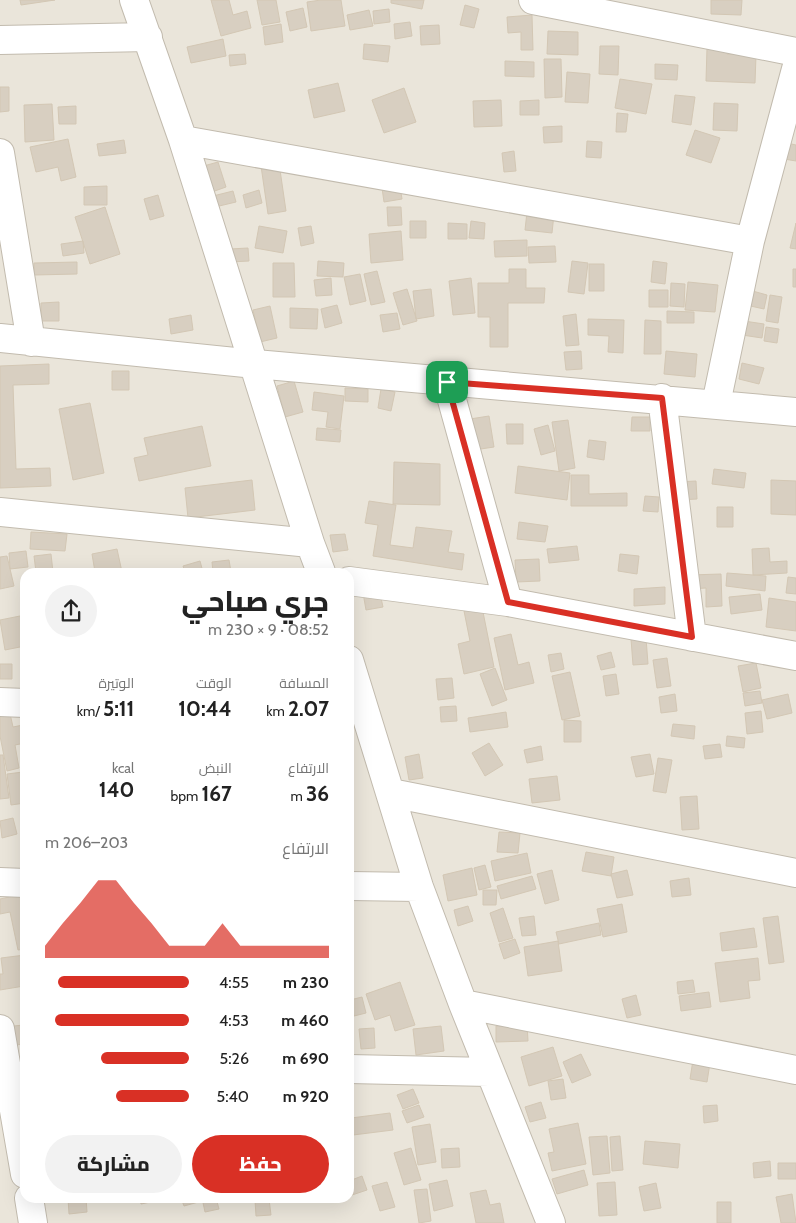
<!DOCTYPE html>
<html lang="ar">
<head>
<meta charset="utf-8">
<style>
	body { margin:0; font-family:Cabin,Cairo,sans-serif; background:#f2f2f2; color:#222; direction:rtl; height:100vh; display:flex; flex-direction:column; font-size:19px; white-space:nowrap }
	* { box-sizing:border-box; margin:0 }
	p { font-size:16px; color:#767676 }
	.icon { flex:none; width:28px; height:28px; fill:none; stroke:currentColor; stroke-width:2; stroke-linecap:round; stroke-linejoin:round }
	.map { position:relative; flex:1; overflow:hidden; direction:ltr }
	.sheet { position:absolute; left:20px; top:568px; width:334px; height:635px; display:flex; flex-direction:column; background:#fff; border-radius:15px; box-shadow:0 5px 20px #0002; direction:rtl }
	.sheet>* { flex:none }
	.pin { position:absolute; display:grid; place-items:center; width:42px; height:42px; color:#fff; margin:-21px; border-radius:10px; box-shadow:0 2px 8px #0006 }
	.round { display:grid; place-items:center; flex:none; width:52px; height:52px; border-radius:26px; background:#f2f2f2 }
	.head { display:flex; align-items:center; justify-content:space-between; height:85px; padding:0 25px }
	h1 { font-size:28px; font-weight:800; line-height:38px }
	.figures { display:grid; grid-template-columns:repeat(3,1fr); gap:8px; height:85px; padding:5px 25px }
	.figures div { display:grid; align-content:center }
	.figures b { font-size:21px; font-weight:800 }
	.figures small { font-size:14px; font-weight:400 }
	.figures p { font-size:14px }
	.chart { height:140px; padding:10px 25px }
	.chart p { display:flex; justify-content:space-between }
	.chart svg { width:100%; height:90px; margin-top:5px; fill:#d93025; opacity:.7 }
	.action { display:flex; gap:10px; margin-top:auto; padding:10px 25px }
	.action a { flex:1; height:58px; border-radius:30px; background:#d93025; color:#fff; font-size:20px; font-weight:800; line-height:58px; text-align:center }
	.action a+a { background:#f2f2f2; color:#222 }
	ul { padding:0 25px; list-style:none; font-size:16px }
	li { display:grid; grid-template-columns:80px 60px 1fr; align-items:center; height:38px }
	li i { height:12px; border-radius:6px; background:#d93025 }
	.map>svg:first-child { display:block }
</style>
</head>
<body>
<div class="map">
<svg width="796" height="1223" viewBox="0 0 796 1223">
	<rect width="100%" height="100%" fill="#f6f3ec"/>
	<path fill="#eae5da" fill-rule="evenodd" d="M0,0H796V1223H0ZM25,572H349V1198H25Z"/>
	<path fill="#d8cfc1" stroke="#d3c7b4" d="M20,0H55L21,5Z
		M211,0H229L233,15L247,11L251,28L221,36Z
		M257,0H276L280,22L262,25Z
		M321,0H341L345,26L311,31L307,2Z
		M391,0H424L422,9L391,3Z
		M711,0H742L741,15L711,14Z
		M465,5L479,9L474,28L460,25Z
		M303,8L307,27L290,31L286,12Z
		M389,9L390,22L374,24L373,11Z
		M369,10L373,26L350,30L347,15Z
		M532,15L533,50H521V32L508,33L507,17Z
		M410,22L412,36L395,39L394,24Z
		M281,24L283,42L265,45L263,27Z
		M439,25L440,44L421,45L420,26Z
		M548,31L578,32V55L547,54Z
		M223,39L226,56L191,63L187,47Z
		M364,44L390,46L388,62L363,59Z
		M600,46H619L618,75L599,74Z
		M707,48L727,49V54L756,55L755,83L706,81Z
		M245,54L246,64L230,66L229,55Z
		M544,59H561L562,97L545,98Z
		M505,61L534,62V77L505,76Z
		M655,64L678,65L677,80L655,79Z
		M567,72L590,74L588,103L565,102Z
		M620,79L652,84L646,114L615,108Z
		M338,83L345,111L314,118L308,90Z
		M0,87H9V111L0,112Z
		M404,88L416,122L384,133L372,100Z
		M675,95L695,97L691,125L672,122Z
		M501,100L502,126L474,127L473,101Z
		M539,100V115H520V101Z
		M714,103L738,104L737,131L713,130Z
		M52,104L54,140L25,142L24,105Z
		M76,106V124H59L58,107Z
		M617,113L628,114L626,132H616Z
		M562,126V142L544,143L543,127Z
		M695,130L720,138L711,163L686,155Z
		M68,139L76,177L61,181L58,167L36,172L30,147Z
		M124,140L126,153L99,156L97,144Z
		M587,141L602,142L601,158L586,157Z
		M787,143L796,145V161L784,159Z
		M514,151L516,171L504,172L502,153Z
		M218,162L226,187L209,193L200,167Z
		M279,163L286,211L268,214L261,166Z
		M107,186V205H84V187Z
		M400,186L402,199L384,202L382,188Z
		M259,190L262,203L246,208L243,195Z
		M233,191L236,202L215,207L213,196Z
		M158,195L164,216L150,220L144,199Z
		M105,207L120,254L90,264L75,217Z
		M387,207H401L402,225L388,226Z
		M527,212L554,214L552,233L525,230Z
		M410,221H426V238H410Z
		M471,221L485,223L484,239L469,238Z
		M448,223L467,224V239H448Z
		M796,223V249L790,248Z
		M259,226L287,231L283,253L255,248Z
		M311,226L314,243L301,246L298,228Z
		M401,231L403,260L371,263L369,234Z
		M527,240V256L495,257L494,241Z
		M83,241L84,253L63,256L61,244Z
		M555,246L556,262L529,263L528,247Z
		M248,248L249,261L230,262V249Z
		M318,261L344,263L343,277L317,276Z
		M572,261L588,263L584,294L568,292Z
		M653,261L667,263L665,284L651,282Z
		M77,262V274L34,275V263Z
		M273,263H294L295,297H273Z
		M589,264H604V291H589Z
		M509,269H526V288H545L544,303H508V347H490V317H478V283H509Z
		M793,269H796V287H793Z
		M377,271L385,302L371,305L364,274Z
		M360,274L366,301L350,305L344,277Z
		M331,278L332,295L316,296L314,280Z
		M471,278L475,313L453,315L449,281Z
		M688,282L718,285L715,312L685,310Z
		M671,283L685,284L684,307L670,306Z
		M407,289L417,321L403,325L393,293Z
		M431,289L434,316L416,319L413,291Z
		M649,290H668V307H649Z
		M749,290L767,295L764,309L746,305Z
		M770,295L782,297L778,323L766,321Z
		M59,302V321H41V303Z
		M337,305L342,323L325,328L321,309Z
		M270,306L277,338L260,342L253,310Z
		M290,308L318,309L317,329L290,328Z
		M667,311L694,312V323H667Z
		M397,313L400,329L383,332L380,315Z
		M576,314L579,345L566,346L563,316Z
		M191,315L193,330L171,334L169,319Z
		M588,319L624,320L623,353L608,352L609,336L588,335Z
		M645,320L661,321V354H644Z
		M744,321L764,324L762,338L742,335Z
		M766,327L779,329L777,343L764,341Z
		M581,351L582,369L566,370L564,352Z
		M666,351L697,354L695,377L664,374Z
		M742,363L764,368L759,384L739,379Z
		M49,364V384L13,385L16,469L50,468L51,486L0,488V366Z
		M112,371H129V390H112Z
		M294,381L303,412L285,417L277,386Z
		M345,388L368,389V402L345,401Z
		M381,389L395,392L391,411L378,408Z
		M314,392L344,396L340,429L326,427L328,412L312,410Z
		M90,403L104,473L73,480L59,409Z
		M489,416L494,447L474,450L470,419Z
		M632,417H650V431H631Z
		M568,420L575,468L559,471L552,422Z
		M506,424H523V444H507Z
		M548,425L555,451L541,455L534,429Z
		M202,426L211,466L139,481L134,458L148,455L144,438Z
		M317,428L341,430L340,442L316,440Z
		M589,440L606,442L604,460L587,457Z
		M394,462L440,464V505L393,504Z
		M518,466L570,473L567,500L515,493Z
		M714,469L746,473L744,488L712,484Z
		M571,475H589V494L627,493V506H571Z
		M252,480L255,510L188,518L185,488Z
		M771,480L796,481V515L771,514Z
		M696,481L697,499L678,500L677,482Z
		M645,496L659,497L658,512L643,511Z
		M369,501L396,505L390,545L413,548L416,527L452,531L448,552L464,554L462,570L373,556L378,525L365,523Z
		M717,507H733V527H717Z
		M519,522L548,526L545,542L517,539Z
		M31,532L67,534L65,551L30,549Z
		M345,534L348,550L333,552L330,535Z
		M577,546L579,560L549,563L547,549Z
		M769,548L770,562L787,561V573L753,575L752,549Z
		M117,549L122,572H95L92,554Z
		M26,551L28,567L10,569L9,553Z
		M51,554L53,572H36L34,556Z
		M620,554L639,556L637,574L618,571Z
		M7,556L14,586L0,589V557Z
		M539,559L540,581L516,582L515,560Z
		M229,560L231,572H213L212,562Z
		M200,561L203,572H185L183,566Z
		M727,573L766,576L765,591L726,586Z
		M721,574L722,606L706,607V588L689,589V575Z
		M788,577L796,578V594L786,593Z
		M665,587V604L634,606V589Z
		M379,589L383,607L366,610L363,593Z
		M760,594L762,610L731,614L729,597Z
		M769,598L796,602V631L766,627Z
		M482,607L494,667L464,674L458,644L470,641L464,611Z
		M25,615V646L5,650L0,620Z
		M511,634L518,665L529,662L534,683L505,690L494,638Z
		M646,638L648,664L633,665L631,639Z
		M611,652L615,667L601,670L597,656Z
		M561,653L564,669L551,672L548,655Z
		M667,658L671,686L657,688L653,660Z
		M756,663L761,688L743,692L738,666Z
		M0,664H12V679H0Z
		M495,668L507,700L492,706L480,674Z
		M570,672L580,716L562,720L552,676Z
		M616,674L619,694L606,696L603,676Z
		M452,678L454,698L438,700L436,679Z
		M760,691L762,703L745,706L743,693Z
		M675,694L677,711L661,713L659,697Z
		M788,694L792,713L767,719L762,700Z
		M7,700L13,727L23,725L25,743L15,745L19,768L7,771L0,736V702Z
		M456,706L457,721L441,722L440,707Z
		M761,711L763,732L747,734L745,713Z
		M506,712L508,727L470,732L468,718Z
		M564,720L581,721V742H564Z
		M673,724L695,726L694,739L671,736Z
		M727,736L745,738L744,748L726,746Z
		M489,743L503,765L485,776L472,753Z
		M720,744L722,757L705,759L703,746Z
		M541,746L543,760L527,763L524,750Z
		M419,754L423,778L409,780L405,757Z
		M650,754L654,774L636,777L631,757Z
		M0,755H3L9,798L0,799Z
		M658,758L672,760L666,793L653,791Z
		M23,772L25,803L11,805L7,774Z
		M557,776L560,800L532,803L529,779Z
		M697,796L699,829L682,830L680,797Z
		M13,818L17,834L2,838L0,821Z
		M499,832L520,833L518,853L497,852Z
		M586,852L614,857L611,876L582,871Z
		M527,853L531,873L495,881L491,861Z
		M485,865L491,887L479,890L474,868Z
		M472,868L477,895L448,901L443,875Z
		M552,870L559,900L545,904L537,874Z
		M627,870L633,895L617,898L611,874Z
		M532,876L536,889L501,899L497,886Z
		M689,878L691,895L672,897L670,881Z
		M483,890H497L496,905H483Z
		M23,894L25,949L18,950L10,912L0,914V899Z
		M622,904L627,932L603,937L597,909Z
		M468,906L473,921L458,926L454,910Z
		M503,908L513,938L499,942L490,913Z
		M534,916L536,935L522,936L519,918Z
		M778,916L784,962L769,964L763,918Z
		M599,923L601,935L559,944L556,932Z
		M754,928L757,947L722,951L720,933Z
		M515,939L520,953L504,959L499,944Z
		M558,941L562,971L528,976L524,947Z
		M349,951L353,970L349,971Z
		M25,955V997L24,986L0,990V974H3L1,958Z
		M758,958L760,980L748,981L750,998L720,1002L715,963Z
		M693,980L695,992L678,994L677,982Z
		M400,982L415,1025L395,1031L390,1015L375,1020L366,994Z
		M709,992L711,1007L681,1011L679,996Z
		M636,995L641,1015L627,1018L622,999Z
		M362,997L366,1013L354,1016L350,1000Z
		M527,1024L528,1041L496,1042V1026Z
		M24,1025L25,1044L5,1046L3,1027Z
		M441,1026L444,1051L416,1055L413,1029Z
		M374,1028L375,1048L361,1049L359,1029Z
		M553,1047L562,1076L529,1086L521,1057Z
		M581,1054L591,1075L572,1083L563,1062Z
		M693,1060L710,1063L707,1082L690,1079Z
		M563,1079L566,1098L551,1100L548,1081Z
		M413,1089L419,1103L403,1109L397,1095Z
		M541,1102L546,1118L530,1122L525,1107Z
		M419,1105L424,1117L407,1123L402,1111Z
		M717,1105L718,1121L704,1123L703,1106Z
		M390,1113L393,1130L353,1135L351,1118Z
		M349,1115L353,1149H349Z
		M578,1123L586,1164L552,1171L548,1153L554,1152L549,1129Z
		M430,1124L436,1162L418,1165L412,1127Z
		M607,1136L610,1173L593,1175L589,1137Z
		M620,1136L623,1170L612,1171L610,1137Z
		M645,1141L680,1144L678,1168L643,1164Z
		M411,1148L421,1180L404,1185L394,1153Z
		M459,1148L460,1167L442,1168L441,1149Z
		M770,1161L771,1176L754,1178L753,1163Z
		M778,1163H796V1179H778Z
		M584,1170L588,1185L557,1194L552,1179Z
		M362,1176L367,1190L349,1196V1181Z
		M447,1180L453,1206L434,1211L429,1184Z
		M387,1182L395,1207L380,1211L372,1186Z
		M615,1182L617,1215L599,1216L597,1183Z
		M656,1183L661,1208L644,1211L639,1187Z
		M427,1189L431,1221L419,1223L414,1190Z
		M486,1190L490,1205L500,1203L504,1223H476L470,1193Z
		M792,1194L796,1223H781L776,1197Z
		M68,1198H86L87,1212L69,1214Z
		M140,1198H160V1200L141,1204Z
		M181,1198H201L202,1201L184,1206Z
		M202,1198H216L219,1209L205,1212Z
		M272,1198H291L273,1200Z
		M269,1199L271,1215L256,1216L255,1200Z
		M717,1202H731V1223H717Z"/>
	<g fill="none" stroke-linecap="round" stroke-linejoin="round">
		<g stroke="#c2bbae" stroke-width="30">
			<path id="minor" d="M134,0L183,140L310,543L321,572
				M533,0L796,52
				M0,40L148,37
				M183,140L750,241
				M0,153L31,342
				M0,338L255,364L796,412
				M447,382L508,602
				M662,398L692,637
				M716,404L750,241L796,69
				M0,512L310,543
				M349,581L508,602L796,656
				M349,660L419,887L463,1004L551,1223
				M0,702L25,703
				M391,793L796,873
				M0,882L25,883
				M349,886L419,887
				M463,1004L796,1070
				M0,1029L25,1174
				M349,1069L489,1072
				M29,1198L33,1223"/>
		</g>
		<use href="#minor" stroke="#fff" stroke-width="28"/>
	</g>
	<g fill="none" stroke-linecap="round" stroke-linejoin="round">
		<g stroke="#fff" stroke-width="10">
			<path id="route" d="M447,382L662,398L692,637L508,602Z"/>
		</g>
		<use href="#route" stroke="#d93025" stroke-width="6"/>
	</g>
</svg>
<div class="pin" style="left:447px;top:382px;background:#1e9e55"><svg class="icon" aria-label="arrive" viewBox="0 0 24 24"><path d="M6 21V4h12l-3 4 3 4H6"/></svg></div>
<section class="sheet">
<div class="head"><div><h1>جري صباحي</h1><p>08:52 · 9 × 230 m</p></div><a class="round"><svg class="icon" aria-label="share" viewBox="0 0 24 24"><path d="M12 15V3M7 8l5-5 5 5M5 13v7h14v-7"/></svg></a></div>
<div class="figures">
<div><p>المسافة</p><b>2.07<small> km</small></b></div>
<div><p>الوقت</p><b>10:44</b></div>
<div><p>الوتيرة</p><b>5:11<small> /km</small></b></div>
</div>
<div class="figures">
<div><p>الارتفاع</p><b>36<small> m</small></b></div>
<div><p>النبض</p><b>167<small> bpm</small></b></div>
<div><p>kcal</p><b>140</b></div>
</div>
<div class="chart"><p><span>الارتفاع</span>203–206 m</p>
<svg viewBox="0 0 160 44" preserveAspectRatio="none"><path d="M0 44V38L10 27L20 17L30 6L40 6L50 17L60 27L70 38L80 38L90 38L100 27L110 38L120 38L130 38L140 38L150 38L160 38V44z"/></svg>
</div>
<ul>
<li><b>230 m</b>4:55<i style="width:91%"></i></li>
<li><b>460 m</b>4:53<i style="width:93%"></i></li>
<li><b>690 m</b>5:26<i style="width:61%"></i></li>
<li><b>920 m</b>5:40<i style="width:51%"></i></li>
</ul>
<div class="action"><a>حفظ</a><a>مشاركة</a></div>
</section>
</div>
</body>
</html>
